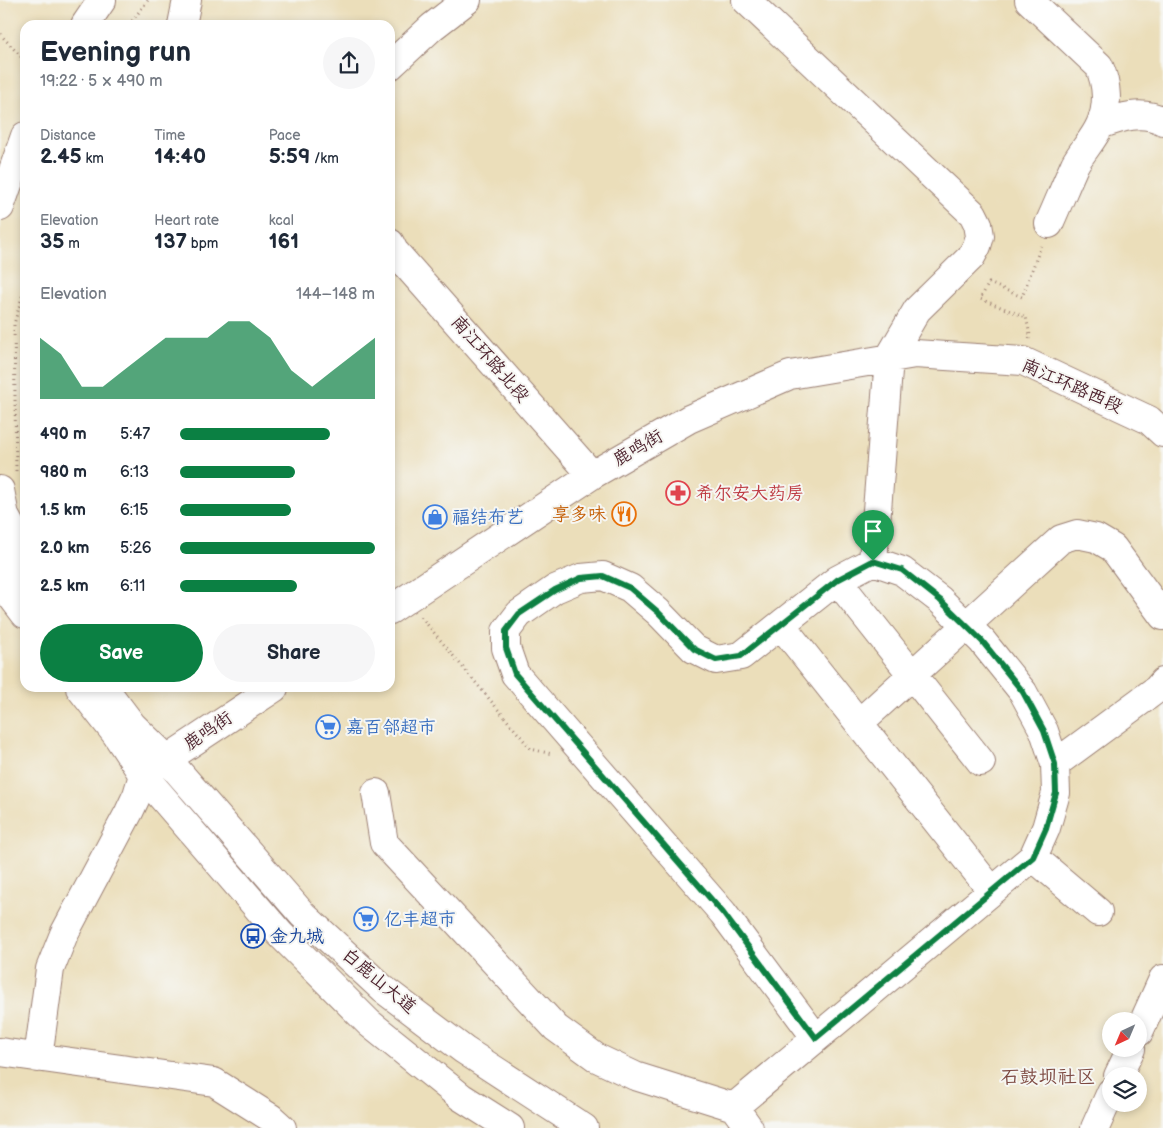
<!DOCTYPE html>
<html lang="en">
<head>
<meta charset="utf-8">
<style>
	body { margin:0; font-family:"Balsamiq Sans","LXGW WenKai TC",sans-serif; background:#f6f6f7; color:#1f2937; height:100vh; display:flex; flex-direction:column; font-size:19px; white-space:nowrap }
	* { box-sizing:border-box; margin:0 }
	p { font-size:16px; color:#747a83 }
	.icon { flex:none; width:28px; height:28px; fill:none; stroke:currentColor; stroke-width:2; stroke-linecap:round; stroke-linejoin:round }
	.map { position:relative; flex:1; overflow:hidden }
	.side { position:absolute; left:20px; top:20px; width:375px; height:672px; display:flex; flex-direction:column; background:#fff; border-radius:15px; box-shadow:0 2px 8px #0003 }
	.side>* { flex:none }
	.needle { width:32px; rotate:224deg }
	.buttons { position:absolute; left:1102px; top:1012px; display:grid; gap:10px }
	.buttons a { display:grid; place-items:center; width:45px; height:45px; border-radius:50%; background:#fff; box-shadow:0 2px 8px #0003; font-size:25px }
	.pin { position:absolute; display:grid; place-items:center; width:42px; height:42px; color:#fff; margin:-51px -21px; border-radius:50% 50% 50% 0; rotate:-45deg; box-shadow:0 0 5px #0007 }
	.pin .icon { rotate:45deg }
	.round { display:grid; place-items:center; flex:none; width:52px; height:52px; border-radius:26px; background:#f6f6f7 }
	.overview { display:flex; align-items:center; justify-content:space-between; height:85px; padding:0 20px }
	h1 { font-size:28px; font-weight:700; line-height:38px }
	.stats { display:grid; grid-template-columns:repeat(3,1fr); gap:8px; height:85px; padding:5px 20px }
	.stats div { display:grid; align-content:center }
	.stats b { font-size:21px; font-weight:700 }
	.stats small { font-size:14px; font-weight:400 }
	.stats p { font-size:14px }
	.chart { height:140px; padding:10px 20px }
	.chart p { display:flex; justify-content:space-between }
	.chart svg { width:100%; height:90px; margin-top:5px; fill:#0b8043; opacity:.7 }
	.cta { display:flex; gap:10px; margin-top:auto; padding:10px 20px }
	.cta a { flex:1; height:58px; border-radius:30px; background:#0b8043; color:#fff; font-size:20px; font-weight:700; line-height:58px; text-align:center }
	.cta a+a { background:#f6f6f7; color:#1f2937 }
	ul { padding:0 20px; list-style:none; font-size:16px }
	li { display:grid; grid-template-columns:80px 60px 1fr; align-items:center; height:38px }
	li i { height:12px; border-radius:6px; background:#0b8043 }
	.map>svg:first-child { display:block }
</style>
</head>
<body>
<div class="map">
<svg width="1163" height="1128" viewBox="0 0 1163 1128">
	<rect width="100%" height="100%" fill="#f6f6f2"/>
	<filter id="ink" filterUnits="userSpaceOnUse"><feTurbulence type="fractalNoise" baseFrequency=".02" numOctaves="2"/><feDisplacementMap in="SourceGraphic" scale="10" xChannelSelector="R" yChannelSelector="G"/><feConvolveMatrix kernelMatrix="1 2 1 2 8 2 1 2 1" color-interpolation-filters="sRGB"/></filter>
	<filter id="wash" filterUnits="userSpaceOnUse"><feTurbulence type="fractalNoise" baseFrequency=".0096" numOctaves="4" result="noise"/><feDisplacementMap in="SourceGraphic" scale="20" xChannelSelector="R" yChannelSelector="G"/><feGaussianBlur stdDeviation="1.12" result="paint"/><feColorMatrix in="noise" values="0 0 0 0 0 0 0 0 0 0 0 0 0 0 0 0 0 1.4 0 .05"/><feComposite in="paint" operator="in"/></filter>
	<g filter="url(#wash)">
		<rect width="100%" height="100%" fill="#ebdeba"/>
	</g>
	<g filter="url(#ink)">
		<g fill="none" stroke-linecap="round" stroke-linejoin="round">
			<g stroke="#9a7e72" stroke-width="30">
				<path id="minor" d="M746,0L973,214L978,224L980,236L977,246L971,257L917,310L889,358L873,561
					M1029,0L1099,66C1107,84 1109,106 1100,125C1094,139 1082,151 1075,164C1066,184 1058,204 1049,224
					M182,25L187,0
					M390,66L432,27L467,0
					M1100,125C1121,117 1142,110 1163,121
					M390,243L394,251L592,475
					M837,580L981,762
					M390,610L592,475L689,419L790,375L915,354L1023,361L1149,420L1163,433
					M781,625L992,891
					M859,723L1061,539L1077,534L1096,538L1113,548L1163,616
					M1055,764L1157,689L1163,682
					M376,793L384,843L556,1028L597,1058L635,1076L734,1107L749,1128
					M1033,857L1098,912
					M1139,1032L1163,979
					M0,1052L214,1082L271,1118L282,1128
					M38,1058L50,969L64,934L129,812L137,795L143,775L274,688
					M1118,1076L1131,1049
					M734,1107L1033,857L1046,828L1056,793L1055,764L1044,731L1023,692L982,641L940,600L902,571L873,561L837,580L741,656L716,660L694,649L658,612L630,588L603,576L581,578L555,589L519,614L506,631V648L515,674L723,913L816,1038
					M1095,1128L1111,1092"/>
			</g>
			<g stroke="#9a7e72" stroke-width="30">
				<path id="major" d="M85,25L102,0
					M0,207L25,136
					M0,490L5,516L25,553
					M0,549L25,583
					M0,581L25,614
					M80,688L116,734L143,775L280,934L369,1023L461,1097L510,1128
					M104,688L132,725L167,759L303,915L383,989L464,1050L584,1128"/>
			</g>
			<path stroke="#9a7e72" stroke-width="3" stroke-dasharray="1 4" stroke-linecap="butt" d="M129,25L148,0
				M0,34L25,61
				M1029,339L1030,335L1026,317L980,299L989,283L1022,297L1041,246
				M16,471L14,324L25,287
				M421,617L531,749L552,754"/>
			<use href="#minor" stroke="#fff" stroke-width="28"/>
			<use href="#major" stroke="#fff" stroke-width="28"/>
		</g>
	</g>
	<g fill="none" stroke-linecap="round" stroke-linejoin="round" filter="url(#ink)">
		<g stroke="#fff" stroke-width="10">
			<path id="route" d="M873,561L902,570L940,600L982,641L1023,692L1044,731L1055,764L1056,793L1046,828L1033,857L816,1038L723,913L515,674L506,648V631L519,614L555,590L581,578L603,576L630,588L658,612L694,649L716,660L741,656L837,580Z"/>
		</g>
		<use href="#route" stroke="#0b8043" stroke-width="6"/>
	</g>
	<defs>
		<g id="pharmacy-ring" transform="scale(1.25)"><circle r="9.5" fill="#f6f6f2" stroke="#e0444e" stroke-width="1.5"/><path d="M-2-6h4v4h4v4h-4v4h-4v-4h-4v-4h4Z" fill="#e0444e"/></g>
		<g id="restaurant-ring" transform="scale(1.25)"><circle r="9.5" fill="#f6f6f2" stroke="#e8710a" stroke-width="1.5"/><path d="M-5-6h1v4h1v-4h1v4h1v-4h1v5L-1.5 .5V6h-2V.5L-5-1ZM5-6V6H3V1.5H1.5Q1.5-4 5-6Z" fill="#e8710a"/></g>
		<g id="shop-ring" transform="scale(1.25)"><circle r="9.5" fill="#f6f6f2" stroke="#3f7fe0" stroke-width="1.5"/><path d="M-5-2.5h2.3a2.7 3.5 0 0 1 5.4 0H5L5.5 6h-11ZM-1.5-2.5h3a1.5 2.3 0 0 0-3 0Z" fill="#3f7fe0"/></g>
		<g id="supermarket-ring" transform="scale(1.25)"><circle r="9.5" fill="#f6f6f2" stroke="#3f7fe0" stroke-width="1.5"/><path d="M-6-5.5h2.5l.6 2H6L4.5 2H-2.5L-4.4-4H-6ZM-1.5 3.2a1.3 1.3 0 1 0 .1 0ZM3 3.2a1.3 1.3 0 1 0 .1 0Z" fill="#3f7fe0"/></g>
		<g id="bus-ring" transform="scale(1.25)"><circle r="9.5" fill="#f6f6f2" stroke="#1a4fb4" stroke-width="1.5"/><path d="M-5-6H5V4H4V6H2V4H-2V6H-4V4H-5ZM-3.5-4V0h7V-4ZM-3.5 1.2v1.5H-2V1.2ZM2 1.2v1.5H3.5V1.2Z" fill="#1a4fb4"/></g>
	</defs>
	<g fill-rule="evenodd">
		<use href="#pharmacy-ring" x="678" y="493"/>
		<use href="#restaurant-ring" x="624" y="514"/>
		<use href="#shop-ring" x="435" y="517"/>
		<use href="#supermarket-ring" x="328" y="727"/>
		<use href="#supermarket-ring" x="366" y="919"/>
		<use href="#bus-ring" x="253" y="936"/>
	</g>
	<g text-anchor="middle" dominant-baseline="central" stroke-width="4" stroke-linejoin="round" paint-order="stroke">
		<g font-size="18" fill="#4a1f2b" stroke="#f6f6f2">
			<text transform="translate(490 359) rotate(49)">南江环路北段</text>
			<text transform="translate(1072 386) rotate(24)">南江环路西段</text>
			<text transform="translate(638 448) rotate(-30)">鹿鸣街</text>
			<text transform="translate(208 731) rotate(-34)">鹿鸣街</text>
			<text transform="translate(379 981) rotate(40)">白鹿山大道</text>
		</g>
		<g font-size="18" fill="#be3a42" stroke="#f6f6f2" text-anchor="start">
			<text x="696" y="493">希尔安大药房</text>
		</g>
		<g font-size="18" fill="#c56008" stroke="#f6f6f2" text-anchor="end">
			<text x="606" y="514">享多味</text>
		</g>
		<g font-size="18" fill="#366cbe" stroke="#f6f6f2" text-anchor="start">
			<text x="452" y="517">福结布艺</text>
			<text x="346" y="727">嘉百邻超市</text>
			<text x="384" y="919">亿丰超市</text>
		</g>
		<g font-size="18" fill="#164399" stroke="#f6f6f2" text-anchor="start">
			<text x="270" y="936">金九城</text>
		</g>
		<g font-size="19" fill="#7e4a42" stroke="#f6f6f2">
			<text x="1048" y="1077">石鼓坝社区</text>
		</g>
	</g>
</svg>
<div class="buttons">
<a><svg class="needle" viewBox="-14 -14 28 28"><path d="M0-13l5 13h-10z" fill="#e53935"/><path d="M0 13l5-13h-10z" fill="#747a83"/></svg></a>
<a><svg class="icon" aria-label="layers" viewBox="0 0 24 24"><path d="M12 4l9 5-9 5-9-5zM3 14l9 5 9-5"/></svg></a>
</div>
<div class="pin" style="left:873px;top:561px;background:#1e9e55"><svg class="icon" aria-label="arrive" viewBox="0 0 24 24"><path d="M6 21V4h12l-3 4 3 4H6"/></svg></div>
<section class="side">
<div class="overview"><div><h1>Evening run</h1><p>19:22 · 5 × 490 m</p></div><a class="round"><svg class="icon" aria-label="share" viewBox="0 0 24 24"><path d="M12 15V3M7 8l5-5 5 5M5 13v7h14v-7"/></svg></a></div>
<div class="stats">
<div><p>Distance</p><b>2.45<small> km</small></b></div>
<div><p>Time</p><b>14:40</b></div>
<div><p>Pace</p><b>5:59<small> /km</small></b></div>
</div>
<div class="stats">
<div><p>Elevation</p><b>35<small> m</small></b></div>
<div><p>Heart rate</p><b>137<small> bpm</small></b></div>
<div><p>kcal</p><b>161</b></div>
</div>
<div class="chart"><p><span>Elevation</span>144–148 m</p>
<svg viewBox="0 0 160 44" preserveAspectRatio="none"><path d="M0 44V14L10 22L20 38L30 38L40 30L50 22L60 14L70 14L80 14L90 6L100 6L110 14L120 30L130 38L140 30L150 22L160 14V44z"/></svg>
</div>
<ul>
<li><b>490 m</b>5:47<i style="width:77%"></i></li>
<li><b>980 m</b>6:13<i style="width:59%"></i></li>
<li><b>1.5 km</b>6:15<i style="width:57%"></i></li>
<li><b>2.0 km</b>5:26<i style="width:100%"></i></li>
<li><b>2.5 km</b>6:11<i style="width:60%"></i></li>
</ul>
<div class="cta"><a>Save</a><a>Share</a></div>
</section>
</div>
</body>
</html>
